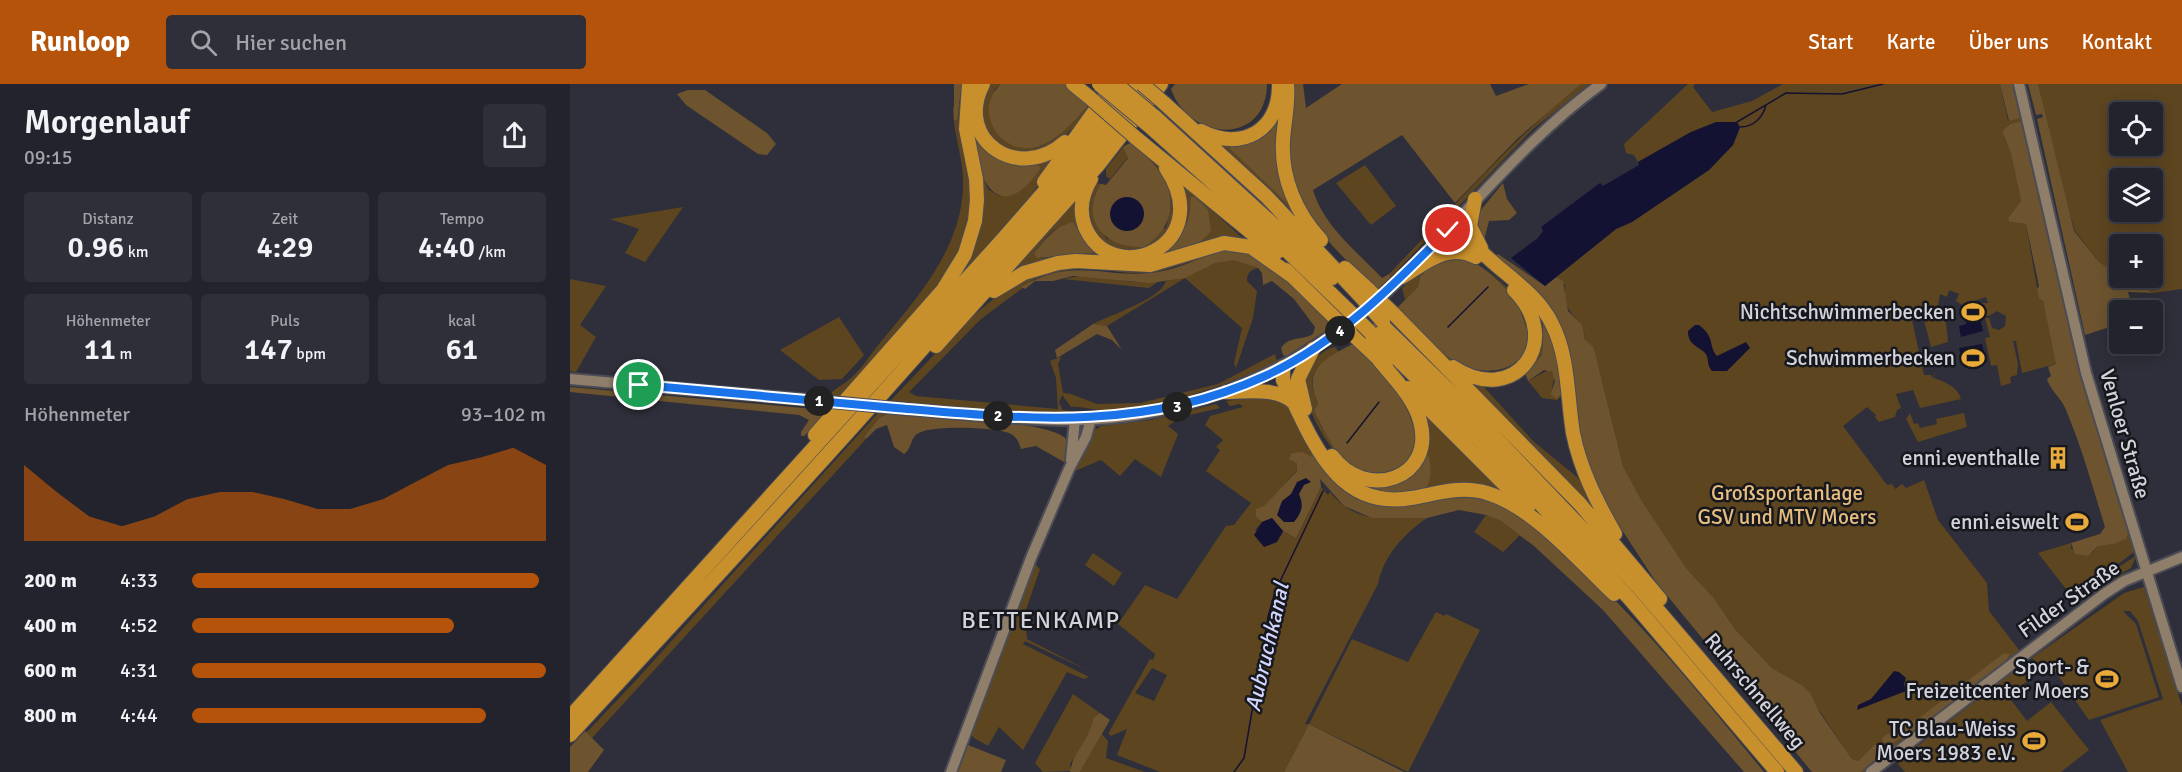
<!DOCTYPE html>
<html lang="de">
<head>
<meta charset="utf-8">
<style>
	body { margin:0; font-family:Signika,sans-serif; background:#2e2f38; color:#f1f3f6; height:100vh; display:flex; flex-direction:column; font-size:22px; white-space:nowrap }
	* { box-sizing:border-box; margin:0 }
	p { font-size:20px; color:#a2a4a9 }
	.icon { flex:none; width:33px; height:33px; fill:none; stroke:currentColor; stroke-width:2; stroke-linecap:round; stroke-linejoin:round }
	.map { position:relative; flex:1; overflow:hidden }
	.sheet { display:flex; flex-direction:column; background:#22232c; width:570px }
	.sheet>* { flex:none }
	.fabs { position:absolute; left:1539px; top:18px; display:grid; gap:12px }
	.fabs a { display:grid; place-items:center; width:54px; height:54px; border-radius:6px; background:#22232c; box-shadow:0 3px 15px #0003,0 0 0 2px #3f4048; font-size:30px }
	.pin { position:absolute; display:grid; place-items:center; width:51px; height:51px; color:#fff; margin:-26px; border:3px solid #fff; border-radius:50%; box-shadow:0 2px 6px #0007 }
	.km { position:absolute; width:30px; height:30px; margin:-15px; border-radius:50%; background:#222; color:#fff; font-size:16px; line-height:30px; text-align:center }
	.round { display:grid; place-items:center; flex:none; width:63px; height:63px; border-radius:6px; background:#2e2f38 }
	.headline { display:flex; align-items:center; justify-content:space-between; height:102px; padding:0 24px }
	h1 { font-size:33px; font-weight:600; line-height:45px }
	.stats { display:grid; grid-template-columns:repeat(3,1fr); gap:9px; height:102px; padding:6px 24px }
	.stats div { display:grid; align-content:center; border-radius:6px; background:#2e2f38; text-align:center }
	.stats b { font-size:30px; font-weight:600 }
	.stats small { font-size:16px; font-weight:400 }
	.stats p { font-size:16px }
	.chart { height:168px; padding:12px 24px }
	.chart p { display:flex; justify-content:space-between }
	.chart svg { width:100%; height:108px; margin-top:6px; fill:#b45309; opacity:.7 }
	ul { padding:0 24px; list-style:none; font-size:20px }
	li { display:grid; grid-template-columns:96px 72px 1fr; align-items:center; height:45px }
	li i { height:15px; border-radius:8px; background:#b45309 }
	header { display:flex; align-items:center; gap:36px; box-sizing:border-box; height:84px; padding:0 30px; background:#b45309; color:#fff }
	header strong { font-size:28px }
	nav { display:flex; gap:33px; margin-inline-start:auto; font-size:21px }
	.search { width:420px; height:54px; background:#2e2f38; display:flex; align-items:center; gap:15px; box-sizing:border-box; padding:0 21px; border-radius:6px; color:#a2a4a9; font-size:22px }
	main { display:flex; flex:1; min-height:0 }
	.map>svg:first-child { display:block }
</style>
</head>
<body>
<header>
<strong>Runloop</strong>
<div class="search"><svg class="icon" aria-label="search" viewBox="0 0 24 24"><circle cx="10" cy="10" r="6"/><path d="M15 15l6 6"/></svg>Hier suchen</div>
<nav><a>Start</a><a>Karte</a><a>Über uns</a><a>Kontakt</a></nav>
</header>
<main>
<section class="sheet">
<div class="headline"><div><h1>Morgenlauf</h1><p>09:15</p></div><a class="round"><svg class="icon" aria-label="share" viewBox="0 0 24 24"><path d="M12 15V3M7 8l5-5 5 5M5 13v7h14v-7"/></svg></a></div>
<div class="stats">
<div><p>Distanz</p><b>0.96<small> km</small></b></div>
<div><p>Zeit</p><b>4:29</b></div>
<div><p>Tempo</p><b>4:40<small> /km</small></b></div>
</div>
<div class="stats">
<div><p>Höhenmeter</p><b>11<small> m</small></b></div>
<div><p>Puls</p><b>147<small> bpm</small></b></div>
<div><p>kcal</p><b>61</b></div>
</div>
<div class="chart"><p><span>Höhenmeter</span>93–102 m</p>
<svg viewBox="0 0 160 44" preserveAspectRatio="none"><path d="M0 44V13L10 24L20 34L30 38L40 34L50 27L60 24L70 24L80 27L90 31L100 31L110 27L120 20L130 13L140 10L150 6L160 13V44z"/></svg>
</div>
<ul>
<li><b>200 m</b>4:33<i style="width:98%"></i></li>
<li><b>400 m</b>4:52<i style="width:74%"></i></li>
<li><b>600 m</b>4:31<i style="width:100%"></i></li>
<li><b>800 m</b>4:44<i style="width:83%"></i></li>
</ul>
</section>
<div class="map">
<svg width="1612" height="688" viewBox="0 0 1612 688">
	<rect width="100%" height="100%" fill="#2e2f3a"/>
	<path fill="#5d4520" fill-rule="evenodd" d="M420,0H431L424,6L470,62L495,45L520,20L523,22C507,40 483,70 457,70C420,70 401,30 420,0Z
		M1011,0H1019L962,46L821,193L819,190C882,125 940,57 1011,0Z
		M1118,0H1125L1123,3L1142,28L1182,17L1213,0H1430L1438,37L1452,34L1453,37L1440,40L1432,47L1441,70L1451,117L1438,134L1439,138L1456,140L1469,215L1473,217L1486,280L1452,289L1446,257H1443L1448,280L1447,291L1440,293L1441,299L1431,302L1427,281L1421,282L1415,254L1420,253L1415,234H1419L1422,244L1429,246L1435,242L1436,232L1427,227L1419,232L1413,231L1411,219H1418L1416,213L1392,221L1386,217L1389,210L1379,206L1377,213L1370,210L1366,234L1376,238L1378,258L1361,263L1353,233L1343,226L1340,227L1354,291H1361L1362,294L1366,287L1363,294C1374,297 1388,303 1391,315L1350,324L1343,306L1326,310L1331,324L1327,326L1325,333L1309,338L1305,333L1306,331L1297,323L1273,342L1317,401L1322,400L1325,405L1332,400L1336,404L1354,396L1368,436L1417,499L1419,527L1453,571L1301,688H1291L1304,677V661L1288,677L1282,675L1232,601L1202,584L1165,545L1143,513L1116,484L1070,416L1053,382L1024,264C1013,259 1016,248 1010,240C998,224 993,223 995,201L986,193L1046,145L1062,138L1139,86L1163,61L1170,44L1121,48L1068,78L1064,71L1056,69L1054,60Z
		M1468,0H1612V205L1583,209L1556,194H1582V160H1550L1549,190L1529,178L1505,147L1490,98ZM1550,28H1582V62H1550ZM1550,94H1582V128H1550Z
		M391,14V49L402,112L397,150L381,186L273,313L258,311C264,306 270,302 276,298C289,289 299,272 309,260C347,214 389,168 393,106C395,76 382,50 383,20L386,36Z
		M715,23L726,131L643,57L663,59Z
		M398,31L420,65L482,74L485,77L451,126L381,205L391,191L388,188L397,171L404,69L418,105L429,112L451,106L471,84L466,79C432,84 407,63 398,31Z
		M553,63L558,73L540,95L536,92V85Z
		M568,64L590,85L602,107V141C598,147 593,154 587,159C584,161 579,162 574,163C532,175 506,136 527,99L535,101L526,139L537,155L596,144L602,118Z
		M795,81L826,122L801,141L766,99Z
		M608,96L677,158L536,176L435,197L510,109L509,131L542,172L601,158ZM507,141L515,155L529,168L471,174L464,170C479,150 481,142 507,141Z
		M113,123L75,178L55,169L69,145L40,135Z
		M660,163L706,186L660,166L587,188L560,189L514,184L489,188L465,195L411,235L339,308L346,312L488,325L486,294L480,277L491,273L488,280L493,309L501,310L527,320L570,319L648,300L705,270L707,277L702,280C649,304 595,323 537,326C522,327 513,322 501,323L492,311L489,319L493,326L507,328H447L320,317C358,279 411,214 459,193C501,175 543,190 586,186C602,185 618,175 633,169C641,166 651,165 660,163Z
		M892,171C919,182 952,212 960,241C970,281 927,301 895,286C869,274 847,246 826,226C852,241 868,272 897,284C910,289 924,290 937,284C987,258 931,182 894,174C876,169 861,182 850,193L848,203L835,216L832,204C850,188 867,173 892,171Z
		M664,175L688,184C680,186 677,189 677,197L687,207L683,234L666,284L664,279L672,244L615,194L537,242L523,240C540,231 591,215 596,197C622,193 638,177 664,175Z
		M516,191L564,198L589,197L579,204L493,195Z
		M0,195L36,202L10,241L26,253L6,288L0,287Z
		M953,211L974,231L994,310L987,316L972,314L955,293L958,297L978,286L985,291L982,304L993,308L971,237L972,271L955,289L963,275Z
		M269,233L294,271L272,295L249,296L210,266Z
		M788,261C814,289 877,346 832,384C822,392 806,395 793,391C763,380 713,300 746,274C752,269 758,264 765,263L769,268C745,282 735,292 748,319L744,327C754,345 763,369 780,381C812,403 854,380 843,340C834,308 808,286 788,261Z
		M896,294L913,302L963,357L1007,393L1015,402L1035,439Z
		M684,313H705L720,321L747,371L727,379V386L686,433L692,438L685,446L711,452L713,447L726,454L751,403L758,411L760,408C789,444 818,431 857,434C834,450 814,471 808,500L735,640H739L782,555L838,578L866,528L874,532L876,530L910,546L838,688L739,640L714,688H590L547,671L557,645L541,652L538,650L580,575L583,576L585,570L548,540L575,501L607,515L656,442L664,441L681,419L636,387L650,366L646,363L653,356L635,341L640,332L673,323L670,320L660,322L656,317ZM582,584L597,591L584,617L565,609Z
		M646,320L650,324L611,333L598,342L608,350L591,393L565,375L550,392L531,376L505,387L525,346L531,342L581,336Z
		M846,321L947,419L807,412L762,381L753,364L802,400L851,371Z
		M308,329L318,330L310,333L294,353L296,355L22,654L16,649L68,594Z
		M1340,329L1344,340L1348,339L1350,344L1367,340L1366,335L1394,329L1397,343L1348,358L1336,335Z
		M916,431L931,437L950,451L933,468L904,448Z
		M1558,449L1564,468L1503,514L1468,469L1501,459V465L1522,469L1529,461L1544,460Z
		M523,469L552,489L544,502L515,481Z
		M1566,472L1561,484L1519,508L1550,482Z
		M465,480L470,485L455,529L457,555L519,587L455,557L453,560L519,593L514,595L497,588L453,666L429,643L418,662L404,654L401,650Z
		M1574,503L1612,622V688H1558L1530,636L1593,615L1568,537L1560,527H1553L1566,540L1589,613L1519,636L1480,580L1471,586L1462,574L1554,509Z
		M1448,584L1456,589L1459,585L1464,592L1438,612L1457,637L1481,618L1519,666L1491,688H1335L1328,680L1332,674Z
		M503,610L530,629L523,634L518,655L500,680L501,687L473,688L465,679Z
		M532,650L538,657L536,674L575,688H510Z"/>
	<path fill="#6d542e" d="M384,0H392L387,36H384Z
		M431,0H495L520,20C505,35 490,55 469,62C432,75 401,27 431,0Z
		M605,0H697C696,63 619,57 601,5Z
		M724,0H733L736,24L772,0H920L926,12L959,0H1011L948,54L885,119L832,51L743,106C753,141 787,168 812,194L819,190L821,193L807,206C768,169 721,127 720,69C720,46 726,23 724,0Z
		M1430,0H1445L1452,34L1439,37Z
		M1458,0H1468L1504,147L1529,178L1549,190L1550,194H1556L1583,209L1558,208L1563,226H1550L1549,240L1515,251L1467,35L1473,33L1472,30L1466,31Z
		M118,6H135L197,49L206,60L197,71L188,70L116,21L107,10Z
		M709,28L719,118L717,119L659,64Z
		M1453,37L1512,291L1558,449L1556,455L1544,460L1528,462L1518,472L1505,470L1501,459L1530,450L1535,443C1523,404 1512,364 1496,326C1491,313 1481,308 1477,295L1481,292L1478,283L1486,280L1485,276L1473,217L1469,215L1467,205L1469,202L1456,140L1439,138L1438,134L1451,117L1441,70L1432,47L1440,40Z
		M402,46C424,69 431,84 466,79L471,84C428,146 406,94 402,46Z
		M563,57C572,69 583,78 591,90C609,117 601,147 574,163C536,165 508,137 531,100L536,101L558,74L553,63Z
		M933,99L937,115L947,129L939,136L919,137L914,156L925,172L928,170L975,202L986,193L993,197L998,227L1012,241L1015,255L1024,264L1053,382L1071,416L1116,484L1143,513L1165,545L1202,584L1232,601L1240,609L1250,629L1282,675L1288,677L1304,661H1308V673L1291,688H1242L1086,498L1035,420L1016,373L1010,347L996,260L915,165L906,144L910,127Z
		M621,113H625L638,126L641,147C628,163 607,172 586,171C600,161 618,147 620,128C621,123 620,118 621,113Z
		M503,138L515,155L530,168L467,174L464,170C476,154 484,143 503,138Z
		M660,166L678,168L706,186L765,241L716,272L713,271L711,264C720,251 732,257 743,250L745,243L724,215L702,197L693,201L692,189L688,184L664,176L645,179L615,194L580,199L503,192L483,197H465L455,205L451,203C507,171 534,196 588,188C613,184 635,170 660,166Z
		M893,173C919,184 947,210 954,237C955,242 958,246 958,250C957,291 911,294 884,277C863,264 845,241 827,224L848,203L850,193L859,184L871,176Z
		M973,235L984,256L993,308L986,315L981,310L985,297L982,288L974,286L958,297L955,289L972,271Z
		M523,240L537,242L552,266L542,256L527,250L487,274L485,266Z
		M784,259C805,275 846,326 845,354C844,388 804,398 780,380C762,368 754,345 744,327L748,319C731,283 758,274 784,259Z
		M0,303L255,326L256,331L234,352H231V348L239,336L229,331L0,308Z
		M318,330C348,331 481,336 496,355L498,361L494,378L466,362L451,365C449,359 447,353 441,350C428,343 363,341 349,349C340,353 342,365 334,370L324,363L317,341L306,345L296,355L294,353L310,333Z
		M733,368L742,373L744,371C752,382 759,394 769,403C818,446 875,397 930,421C957,432 978,453 999,472C1071,537 1133,613 1194,688H1174L1033,526L964,462L931,437L916,431L889,426L857,434H802L774,422L750,395L751,403L726,454L713,447L702,434L692,438L686,433V425L694,422L727,387V379L719,375L722,369Z
		M854,370L859,373C861,383 862,399 854,406L831,410L798,405L800,402C827,406 840,391 854,370Z
		M1434,569L1440,570L1436,576L1352,641L1321,660L1313,658L1312,654L1316,651L1352,632Z
		M530,629L540,636L510,688H500C504,665 518,661 523,634Z
		M739,640L834,688H714Z
		M15,647L34,666L18,688H0V663Z
		M398,661L436,676L431,688H386Z"/>
	<path fill="#141233" d="M1146,38H1167L1170,43L1163,61L1139,86L1062,138L1046,145L975,202L941,174L968,154L973,147L971,143L1030,99L1033,102L1069,81L1068,78L1121,48Z
		M540 130a17 17 0 1 1 34 0a17 17 0 1 1-34 0Z
		M1407,221L1413,247L1391,253L1389,242L1396,240L1397,224Z
		M1125,241H1129C1146,254 1138,262 1147,272L1176,258L1180,264L1157,287H1142C1136,281 1140,275 1135,269C1127,261 1118,261 1118,247Z
		M1412,260L1417,278L1394,283L1389,264Z
		M736,394L741,398L734,401L729,410C734,422 732,428 724,438H714L707,431L712,417L721,410L727,398Z
		M702,434L713,447L707,458L694,463L684,451L692,438Z
		M1324,587L1329,588L1336,594L1334,600L1336,607L1287,626L1288,621L1301,615Z"/>
	<g fill="none" stroke-linecap="round" stroke-linejoin="round">
		<path stroke="#141233" stroke-width="1.5" d="M1167,38L1216,9L1272,10L1313,0
			M1170,43C1184,43 1193,33 1196,21
			M878,243L918,203
			M777,359L809,318
			M664,688L674,674L698,533L705,508L753,407"/>
		<g stroke="#4b4c55" stroke-width="14">
			<path id="secondary" d="M1449,0L1516,289L1612,603
				M0,295L251,317
				M335,325C387,329 438,335 490,336C621,338 739,284 832,193C899,128 955,55 1031,0
				M501,376L505,335
				M381,688L461,474L499,385L516,353L521,335
				M1301,688L1534,510L1554,497L1612,473"/>
		</g>
		<g stroke="#4b4c55" stroke-width="16">
			<path id="highway" d="M413,0C384,57 449,99 495,58
				M503,0L519,13
				M717,0C719,19 714,38 713,57C711,94 726,129 751,156
				M594,19L696,112L792,214
				M584,32L762,194
				M577,40L687,138L778,226
				M631,47C671,68 710,47 709,0
				M566,54L706,169
				M521,95C512,110 509,127 515,143C542,206 648,162 596,84
				M474,98L544,0
				M905,115L900,142L911,164
				M878,146C896,152 911,168 926,181C947,199 970,215 982,240C999,273 997,313 1003,349C1010,385 1027,418 1045,450
				M775,184L800,207
				M716,186L769,238
				M832,193C856,179 878,158 906,173
				M424,207L454,189L488,179L505,177L580,181L654,159L681,163L722,192
				M823,229L1010,420L1090,515
				M811,240L898,325L1070,505L1226,688
				M780,248L816,282
				M801,249L910,356L1059,514L1207,688
				M366,262L529,80L591,0
				M713,283V296C741,352 764,427 841,414C866,410 891,401 917,409C964,423 1009,477 1044,510
				M883,283C945,324 995,257 944,206
				M838,304L958,424
				M656,308C679,308 705,303 723,318
				M735,325L728,295L743,265
				M245,351L373,206L395,170L405,137L407,116L406,95L396,45L399,0
				M762,372C796,418 866,395 850,337C844,314 824,294 809,276
				M0,633L433,155L494,85L561,0
				M0,651C124,517 248,383 369,246C440,166 512,87 575,0"/>
		</g>
		<use href="#secondary" stroke="#8f7e6a" stroke-width="10"/>
		<use href="#highway" stroke="#c8902c" stroke-width="14"/>
		<g stroke="#4b4c55" stroke-width="14" stroke-linecap="butt">
			<path id="secondary-bridge" d="M251,317L335,325"/>
		</g>
		<g stroke="#4b4c55" stroke-width="16" stroke-linecap="butt">
			<path id="highway-bridge" d="M529,0L577,40
				M546,0L584,32
				M572,0L594,19
				M519,13L566,54
				M800,207L823,229
				M792,214L813,238
				M778,226L801,249
				M769,238L780,248"/>
		</g>
		<use href="#secondary-bridge" stroke="#8f7e6a" stroke-width="10"/>
		<use href="#highway-bridge" stroke="#c8902c" stroke-width="14"/>
	</g>
	<g fill="none" stroke-linecap="round" stroke-linejoin="round">
		<g stroke="#fff" stroke-width="12">
			<path id="route" d="M69,301C155,308 241,317 326,324C455,335 573,348 695,292C767,259 823,202 878,146"/>
		</g>
		<use href="#route" stroke="#1a73e8" stroke-width="8"/>
	</g>
	<defs>
		<g id="stadium-bare" transform="scale(1.8)"><path d="M0-5a6.5 5 0 1 0 0 10a6.5 5 0 1 0 0-10ZM-3.5-1.8h7v3.6h-7Z" fill="#eaaa39" stroke="#17181d" stroke-width="2.5" paint-order="stroke"/></g>
		<g id="building-bare" transform="scale(1.8)"><path d="M-4-6H4V6H1V3H-1V6H-4ZM-2.5-4.3h1.7v1.8h-1.7ZM.8-4.3h1.7v1.8H.8ZM-2.5-1h1.7V.8h-1.7ZM.8-1h1.7V.8H.8Z" fill="#eaaa39" stroke="#17181d" stroke-width="2.5" paint-order="stroke"/></g>
	</defs>
	<g fill-rule="evenodd">
		<use href="#stadium-bare" x="1403" y="228"/>
		<use href="#stadium-bare" x="1403" y="274"/>
		<use href="#building-bare" x="1488" y="374"/>
		<use href="#stadium-bare" x="1507" y="438"/>
		<use href="#stadium-bare" x="1537" y="595"/>
		<use href="#stadium-bare" x="1464" y="657"/>
	</g>
	<g text-anchor="middle" dominant-baseline="central" stroke-width="5" stroke-linejoin="round" paint-order="stroke">
		<g font-size="21" fill="#d3d3db" stroke="#17181d" text-anchor="end">
			<text x="1385" y="228">Nichtschwimmerbecken</text>
			<text x="1385" y="274">Schwimmerbecken</text>
			<text x="1470" y="374">enni.eventhalle</text>
			<text x="1489" y="438">enni.eiswelt</text>
			<text x="1519" y="583">Sport- &amp;<tspan x="1519" dy="24">Freizeitcenter Moers</tspan></text>
			<text x="1446" y="645">TC Blau-Weiss<tspan x="1446" dy="24">Moers 1983 e.V.</tspan></text>
		</g>
		<g font-size="21" fill="#d3d3db" stroke="#17181d">
			<text transform="translate(1555 350) rotate(74)">Venloer Straße</text>
			<text transform="translate(1499 515) rotate(-35)">Filder Straße</text>
			<text transform="translate(1185 607) rotate(50)">Ruhrschnellweg</text>
		</g>
		<g font-size="21" fill="#e8be7f" stroke="#17181d">
			<text x="1217" y="409">Großsportanlage<tspan x="1217" dy="24">GSV und MTV Moers</tspan></text>
		</g>
		<g font-size="22" font-style="italic" fill="#d2d5fd" stroke="#17181d">
			<text transform="translate(697 563) rotate(-77)">Aubruchkanal</text>
		</g>
		<g font-size="24" letter-spacing="1.5" fill="#d3d3db" stroke="#17181d">
			<text x="471" y="536">BETTENKAMP</text>
		</g>
	</g>
</svg>
<div class="fabs">
<a><svg class="icon" aria-label="locate" viewBox="0 0 24 24"><circle cx="12" cy="12" r="6"/><path d="M12 2v4M12 18v4M2 12h4M18 12h4"/></svg></a>
<a><svg class="icon" aria-label="layers" viewBox="0 0 24 24"><path d="M12 4l9 5-9 5-9-5zM3 14l9 5 9-5"/></svg></a>
<a>+</a>
<a>−</a>
</div>
<div class="pin" style="left:69px;top:301px;background:#1e9e55"><svg class="icon" aria-label="arrive" viewBox="0 0 24 24"><path d="M6 21V4h12l-3 4 3 4H6"/></svg></div>
<div class="pin" style="left:878px;top:146px;background:#d93025"><svg class="icon" aria-label="check" viewBox="0 0 24 24"><path d="M5 12l5 5 9-10"/></svg></div>
<b class="km" style="left:249px;top:317px">1</b>
<b class="km" style="left:428px;top:332px">2</b>
<b class="km" style="left:607px;top:323px">3</b>
<b class="km" style="left:770px;top:247px">4</b>
</div>
</main>
</body>
</html>
